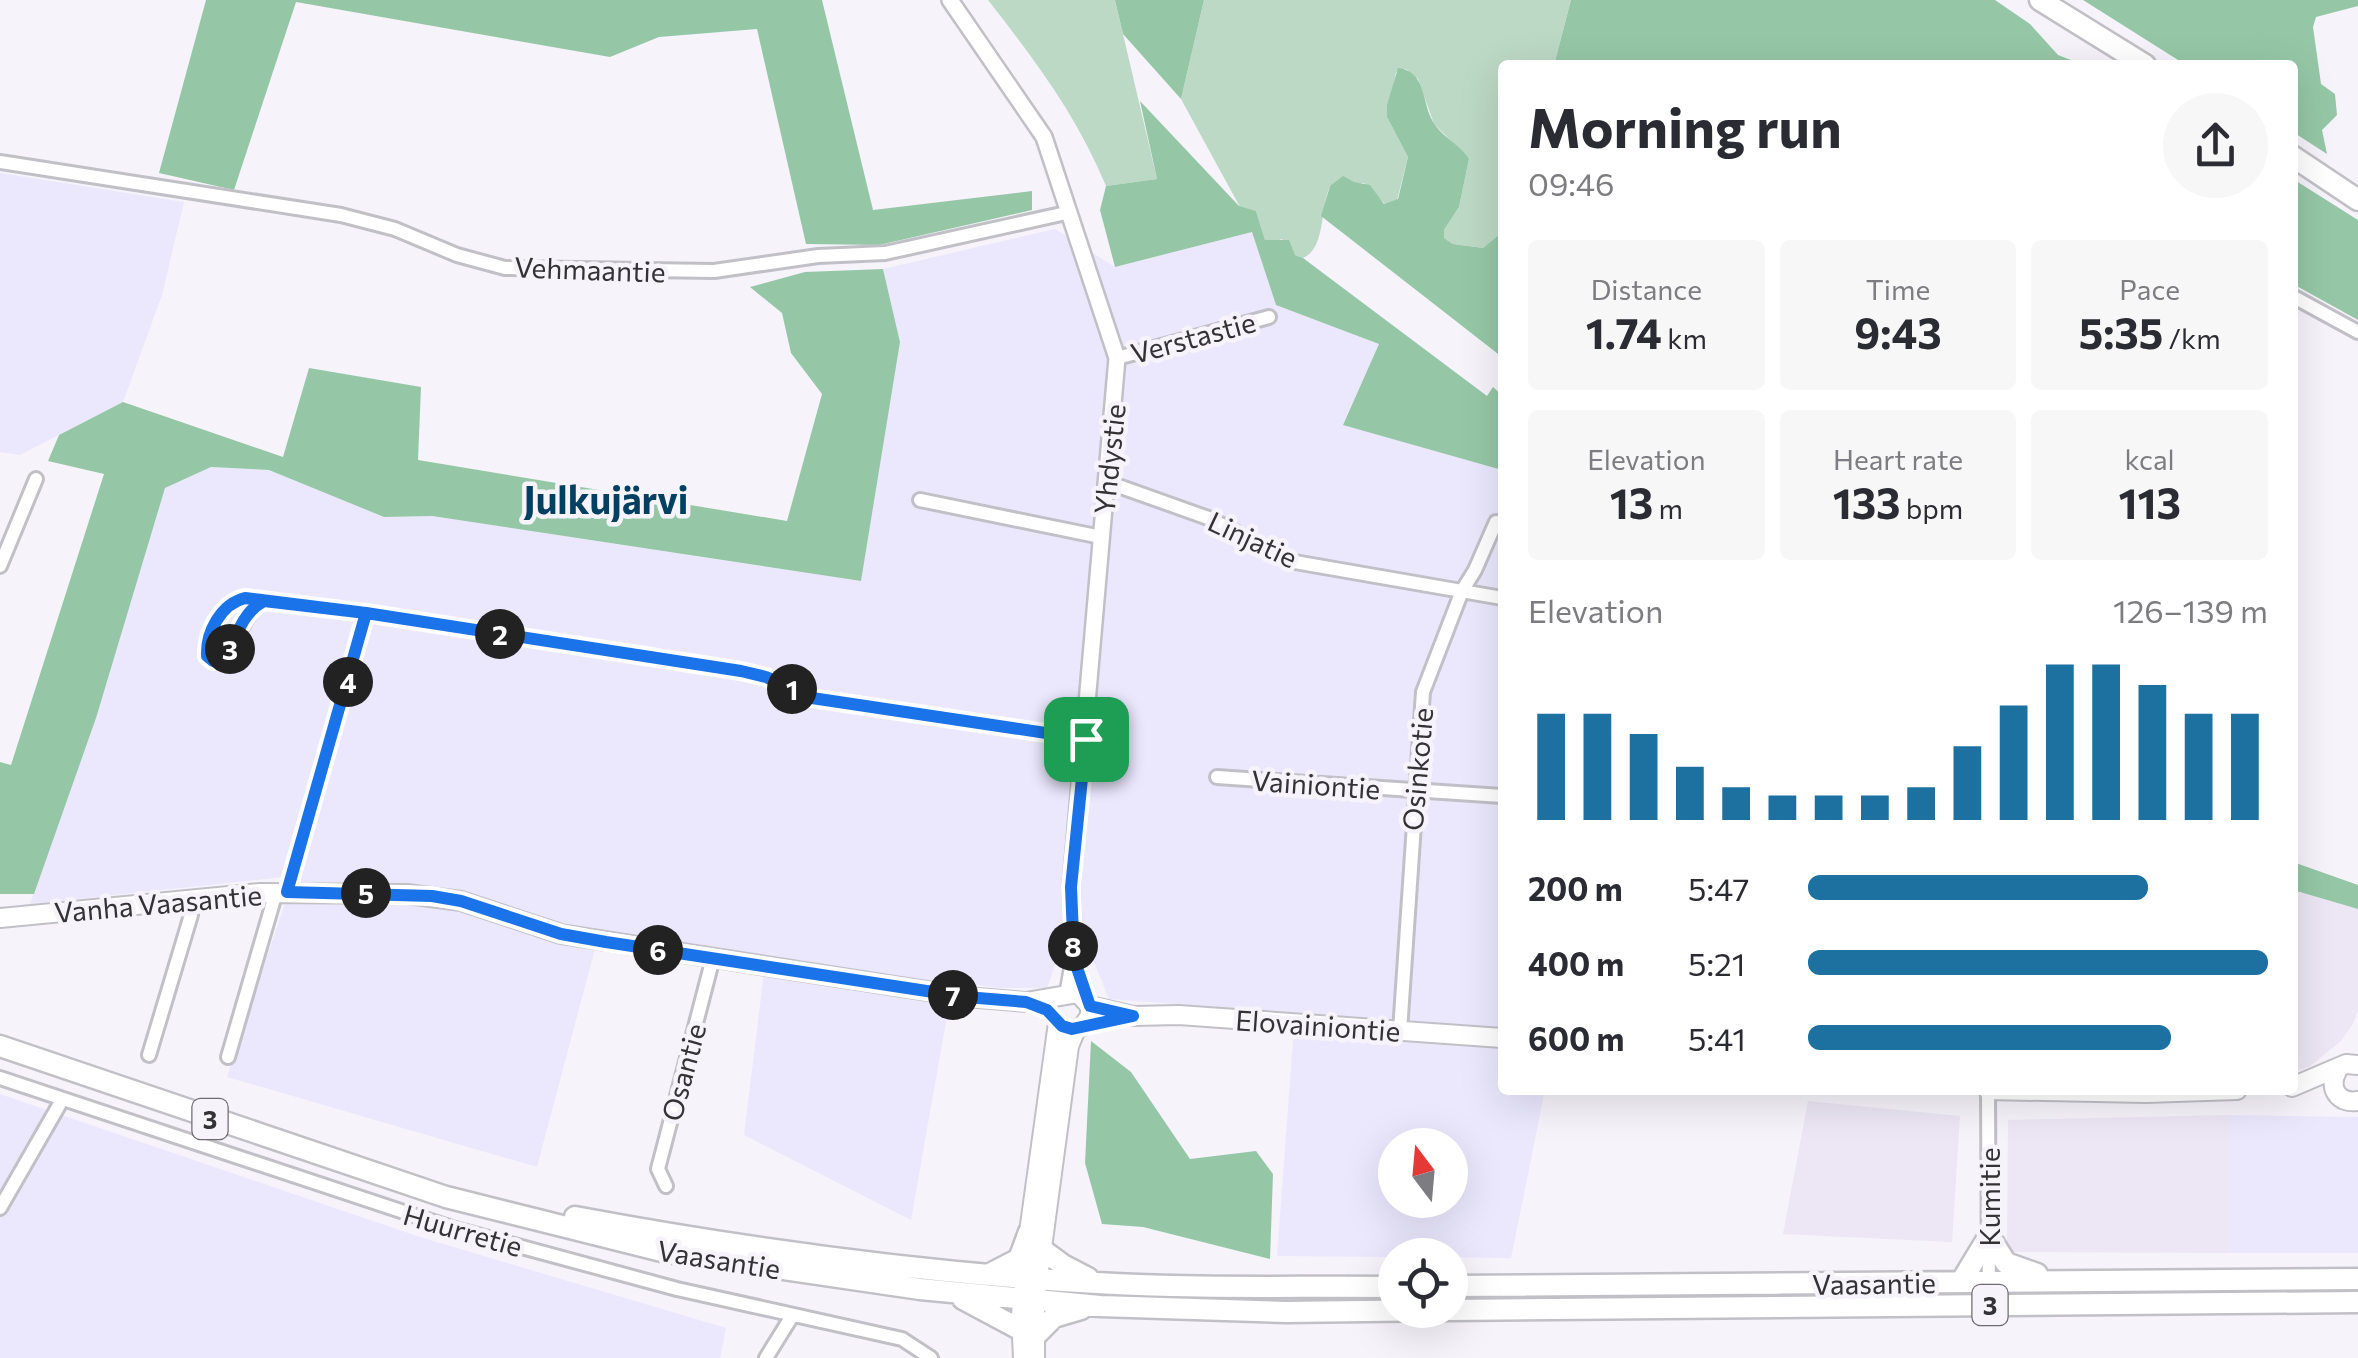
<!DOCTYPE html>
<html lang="en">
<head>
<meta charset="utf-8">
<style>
	body { margin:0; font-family:Commissioner,sans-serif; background:#f7f7f7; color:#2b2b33; height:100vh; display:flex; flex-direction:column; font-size:38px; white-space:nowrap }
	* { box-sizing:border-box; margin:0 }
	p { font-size:32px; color:#7c7c81 }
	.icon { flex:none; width:55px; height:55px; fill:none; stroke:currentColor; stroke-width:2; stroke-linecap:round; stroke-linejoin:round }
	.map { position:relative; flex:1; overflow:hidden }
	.drawer { position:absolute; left:1498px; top:60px; width:800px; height:1035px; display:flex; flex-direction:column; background:#fff; border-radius:10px; box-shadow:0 10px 40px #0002 }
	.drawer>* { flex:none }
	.needle { width:65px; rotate:344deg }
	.controls { position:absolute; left:1378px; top:1128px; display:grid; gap:20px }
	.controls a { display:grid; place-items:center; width:90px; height:90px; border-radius:50%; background:#fff; box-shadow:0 10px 40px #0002; font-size:50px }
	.pin { position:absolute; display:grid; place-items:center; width:85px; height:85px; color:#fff; margin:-42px; border-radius:20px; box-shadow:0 5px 15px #0006 }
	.km { position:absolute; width:50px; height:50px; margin:-25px; border-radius:50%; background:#222; color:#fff; font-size:28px; line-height:50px; text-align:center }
	.round { display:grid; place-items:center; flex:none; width:105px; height:105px; border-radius:52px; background:#f7f7f7 }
	.head { display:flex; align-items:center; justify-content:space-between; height:170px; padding:0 30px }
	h1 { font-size:55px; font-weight:700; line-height:75px }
	.metrics { display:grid; grid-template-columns:repeat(3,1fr); gap:15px; height:170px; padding:10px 30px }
	.metrics div { display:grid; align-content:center; border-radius:10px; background:#f7f7f7; text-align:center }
	.metrics b { font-size:42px; font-weight:700 }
	.metrics small { font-size:28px; font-weight:400 }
	.metrics p { font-size:28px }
	.chart { height:280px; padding:20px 30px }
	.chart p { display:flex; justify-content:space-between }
	.chart svg { width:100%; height:180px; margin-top:10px; stroke:#1c71a1; stroke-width:6 }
	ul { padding:0 30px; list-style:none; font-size:32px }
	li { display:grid; grid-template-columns:160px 120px 1fr; align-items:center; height:75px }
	li i { height:25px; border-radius:12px; background:#1c71a1 }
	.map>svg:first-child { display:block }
</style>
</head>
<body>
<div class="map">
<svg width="2358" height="1358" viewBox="0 0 2358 1358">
	<rect width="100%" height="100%" fill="#f6f3fb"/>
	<path fill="#ece6f5" d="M2292,890L2358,909V1010L2353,1024L2341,1041L2310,1066L2293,1072Z
		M1808,1101L1960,1116L1952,1242L1783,1234Z
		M2229,1115V1253L2007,1252L2008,1120Z"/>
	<path fill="#ebe8fe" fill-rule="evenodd" d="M0,173L184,202L162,295L123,402L20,455L0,452Z
		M1055,229L1115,267L1252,232L1277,305L1380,344L1343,424L1502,470V1090H1545L1511,1258L1277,1256L1295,1013L1109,999L1092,957L1059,954L1047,988H999L953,982L911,1220L744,1135L766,956L600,930L537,1167L227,1077L294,876L30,904L165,488L211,467L269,470L384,517L432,516L860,581L900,342L883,269ZM1395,1145H1450V1200H1395Z
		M0,1094L420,1237L726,1328L720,1358H0Z
		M2229,1115L2358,1117V1253H2229Z"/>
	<path fill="#bcd9c5" d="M988,0H1115L1157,179L1106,186C1077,116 1035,60 988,0Z
		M1204,0H1571L1554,65H1502V232L1483,248L1453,244L1444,238V230L1459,207L1469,159L1434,124L1418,79L1406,69L1396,72L1387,117L1408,157L1397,200L1385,204L1364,183L1330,186C1320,208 1326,248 1303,258L1295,255L1282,239L1273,242L1265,240L1256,211L1240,207L1181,99Z"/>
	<path fill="#95c7a6" d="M206,0H822L873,210L1032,191V210L879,245L806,244L757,29L659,37L610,57L296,2L234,190L159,173Z
		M1115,0H1204L1181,99L1123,34Z
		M1571,0H1995L2030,24L2058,55L2084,65H1554Z
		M2083,0H2358V6L2316,17L2313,27L2321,84L2335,94L2337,115L2322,130L2327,154L2293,132L2292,65H2186Z
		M1398,68C1425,71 1422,99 1431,118C1439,136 1459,143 1469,159L1459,207L1444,230V238L1453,244L1483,248L1502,232V357L1321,216L1330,186L1343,176L1354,182L1370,185L1384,204L1398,199L1408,157L1387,117V105Z
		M1140,101L1239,206L1256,211L1265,240H1289L1295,255L1303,258L1487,396L1493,387L1502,395V470L1343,425L1379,344L1276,305L1252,232L1115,267L1100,210L1106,186L1157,179Z
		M2293,179L2358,220V320L2293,284Z
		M883,269L900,342L861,581L432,516L384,517L269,470L211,467L165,488L96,718L34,894H0V762L11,765L104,474L48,461L59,435L123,402L283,457L309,368L421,387L418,460L787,521L822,394L791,353L782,313L750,287L805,272Z
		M2293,862L2358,885V909L2293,890Z
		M1091,1041L1131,1072L1190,1159L1256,1151L1273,1174L1270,1259L1143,1227L1102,1224L1085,1163Z"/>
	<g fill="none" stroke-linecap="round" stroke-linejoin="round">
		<g stroke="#c2c0c7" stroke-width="18">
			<path id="minor" d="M0,162L341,215L395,229L457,255L505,268L714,271L818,256L885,253L1066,213
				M2292,296L2358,332
				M1117,358L1269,317
				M1107,482L1211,519L1289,561L1502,598
				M920,500L1101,537
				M0,566L36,479
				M264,601C238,615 237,658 213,661L207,656C206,632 221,604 245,598L366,613L741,671L767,677L812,697L1086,739
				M1217,777L1502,796
				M287,892L366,613
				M1400,1031L1423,692L1462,591L1475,570L1496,522
				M149,1055L191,915L193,898
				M228,1057L276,892
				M0,1078L455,1229L677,1289L902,1339L931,1358
				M1988,1090L1989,1305
				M666,1186L658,1169L713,958
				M0,1208L62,1100
				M766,1358L792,1316"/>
		</g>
		<g stroke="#c2c0c7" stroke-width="20">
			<path id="tertiary" d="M950,0L1044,137L1117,358L1071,887L1074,959L1068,992
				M1074,959L1088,1001"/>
		</g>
		<g stroke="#c2c0c7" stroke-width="22">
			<path id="secondary" d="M0,918L260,893L407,894L461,901L561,934L966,997L1026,1002L1078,993L1090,1006V1016L1083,1026
				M1090,1006L1133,1016L1179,1015L1502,1038
				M2337,1071C2328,1088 2338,1104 2358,1101
				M2292,1087L2346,1064L2358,1065
				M1988,1090L2146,1093L2237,1090
				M1023,1358L1021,1315L1029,1232L1058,1023
				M1035,1358V1300L1069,1046L1076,1029"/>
		</g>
		<g stroke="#c2c0c7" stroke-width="25">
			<path id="primary" d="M2040,0L2145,65
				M2292,156L2358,200"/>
		</g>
		<g stroke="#c2c0c7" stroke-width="25">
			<path id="trunk" d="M0,1046L446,1197L666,1252L920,1289L1100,1306L1286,1312L1445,1310
				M575,1217C747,1249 923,1273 1097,1283C1196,1289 1296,1286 1395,1287
				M1989,1236L2006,1263L2037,1274
				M1044,1251L1063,1265L1088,1278
				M990,1274L1019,1259L1029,1232
				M1961,1282L1989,1236
				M1450,1286L2358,1279
				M963,1299L1021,1330
				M1450,1310L2358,1302
				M1033,1338L1054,1317L1081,1309"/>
		</g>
		<use href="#minor" stroke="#fff" stroke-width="12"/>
		<use href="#tertiary" stroke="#fff" stroke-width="15"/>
		<use href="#secondary" stroke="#fff" stroke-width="18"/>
		<use href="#primary" stroke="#fff" stroke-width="20"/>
		<use href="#trunk" stroke="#fff" stroke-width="20"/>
	</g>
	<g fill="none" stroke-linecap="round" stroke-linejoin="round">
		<g stroke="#fff" stroke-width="20">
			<path id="route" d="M1086,739L812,698L766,677L741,671L366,613L264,601C243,612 237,634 228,655L213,661L207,656C206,632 221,604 245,598L366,613L287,892L432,896L461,901L561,934L606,942L966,997L1026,1002L1047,1010L1062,1026L1072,1029L1133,1016L1090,1006L1074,959L1071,887L1086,739"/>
		</g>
		<use href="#route" stroke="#1a73e8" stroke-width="12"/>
	</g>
	<g text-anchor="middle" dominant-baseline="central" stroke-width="9" stroke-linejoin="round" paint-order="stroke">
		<g fill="#f6f3fb" stroke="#6e6c70" stroke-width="2.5">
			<rect x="192.5" y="1099" width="35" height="40" rx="8"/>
			<rect x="1972.5" y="1285" width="35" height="40" rx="8"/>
		</g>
		<g font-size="25" font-weight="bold" fill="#333235">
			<text x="210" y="1119">3</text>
			<text x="1990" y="1305">3</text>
		</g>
		<g font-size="28" fill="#333235" stroke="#f6f3fb">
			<text transform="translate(590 269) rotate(2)">Vehmaantie</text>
			<text transform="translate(1193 337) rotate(-15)">Verstastie</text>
			<text transform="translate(1109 459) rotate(-84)">Yhdystie</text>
			<text transform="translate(1253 539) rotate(25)">Linjatie</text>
			<text transform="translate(1417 769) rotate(-85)">Osinkotie</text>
			<text transform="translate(1316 784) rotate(4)">Vainiontie</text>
			<text transform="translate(158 903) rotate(-5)">Vanha Vaasantie</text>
			<text transform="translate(1318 1025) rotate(4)">Elovainiontie</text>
			<text transform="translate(683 1072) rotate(-75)">Osantie</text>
			<text transform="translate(1989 1197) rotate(-90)">Kumitie</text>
			<text transform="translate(463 1230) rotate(16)">Huurretie</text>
			<text transform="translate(719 1259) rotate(9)">Vaasantie</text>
			<text transform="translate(1874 1283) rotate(-1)">Vaasantie</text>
		</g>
		<g font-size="38" font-weight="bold" fill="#024061" stroke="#f6f3fb">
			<text x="606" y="498">Julkujärvi</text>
		</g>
	</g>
</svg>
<div class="controls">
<a><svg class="needle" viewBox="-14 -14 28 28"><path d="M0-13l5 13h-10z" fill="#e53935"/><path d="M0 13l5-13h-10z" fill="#7c7c81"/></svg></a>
<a><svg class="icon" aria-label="locate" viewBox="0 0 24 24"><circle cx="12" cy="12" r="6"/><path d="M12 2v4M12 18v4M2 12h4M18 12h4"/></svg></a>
</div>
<div class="pin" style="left:1086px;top:739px;background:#1e9e55"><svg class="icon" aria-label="arrive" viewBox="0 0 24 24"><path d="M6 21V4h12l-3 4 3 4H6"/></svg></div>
<b class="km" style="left:792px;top:689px">1</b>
<b class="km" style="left:500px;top:634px">2</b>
<b class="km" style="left:230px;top:649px">3</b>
<b class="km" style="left:348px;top:682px">4</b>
<b class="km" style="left:366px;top:893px">5</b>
<b class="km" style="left:658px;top:950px">6</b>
<b class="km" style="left:953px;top:995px">7</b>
<b class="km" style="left:1073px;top:946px">8</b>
<section class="drawer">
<div class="head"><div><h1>Morning run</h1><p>09:46</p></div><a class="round"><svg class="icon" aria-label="share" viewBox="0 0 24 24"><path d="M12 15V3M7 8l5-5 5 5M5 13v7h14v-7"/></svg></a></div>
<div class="metrics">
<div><p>Distance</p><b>1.74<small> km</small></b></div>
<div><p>Time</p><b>9:43</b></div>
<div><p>Pace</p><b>5:35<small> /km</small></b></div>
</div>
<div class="metrics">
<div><p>Elevation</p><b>13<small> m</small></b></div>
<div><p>Heart rate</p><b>133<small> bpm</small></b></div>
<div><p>kcal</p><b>113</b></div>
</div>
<div class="chart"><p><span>Elevation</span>126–139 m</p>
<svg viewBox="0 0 160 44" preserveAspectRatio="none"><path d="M5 44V18M15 44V18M25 44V23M35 44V31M45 44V36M55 44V38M65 44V38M75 44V38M85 44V36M95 44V26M105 44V16M115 44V6M125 44V6M135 44V11M145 44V18M155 44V18"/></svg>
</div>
<ul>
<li><b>200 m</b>5:47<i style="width:74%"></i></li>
<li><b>400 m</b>5:21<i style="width:100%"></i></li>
<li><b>600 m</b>5:41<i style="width:79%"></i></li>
</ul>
</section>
</div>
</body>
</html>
